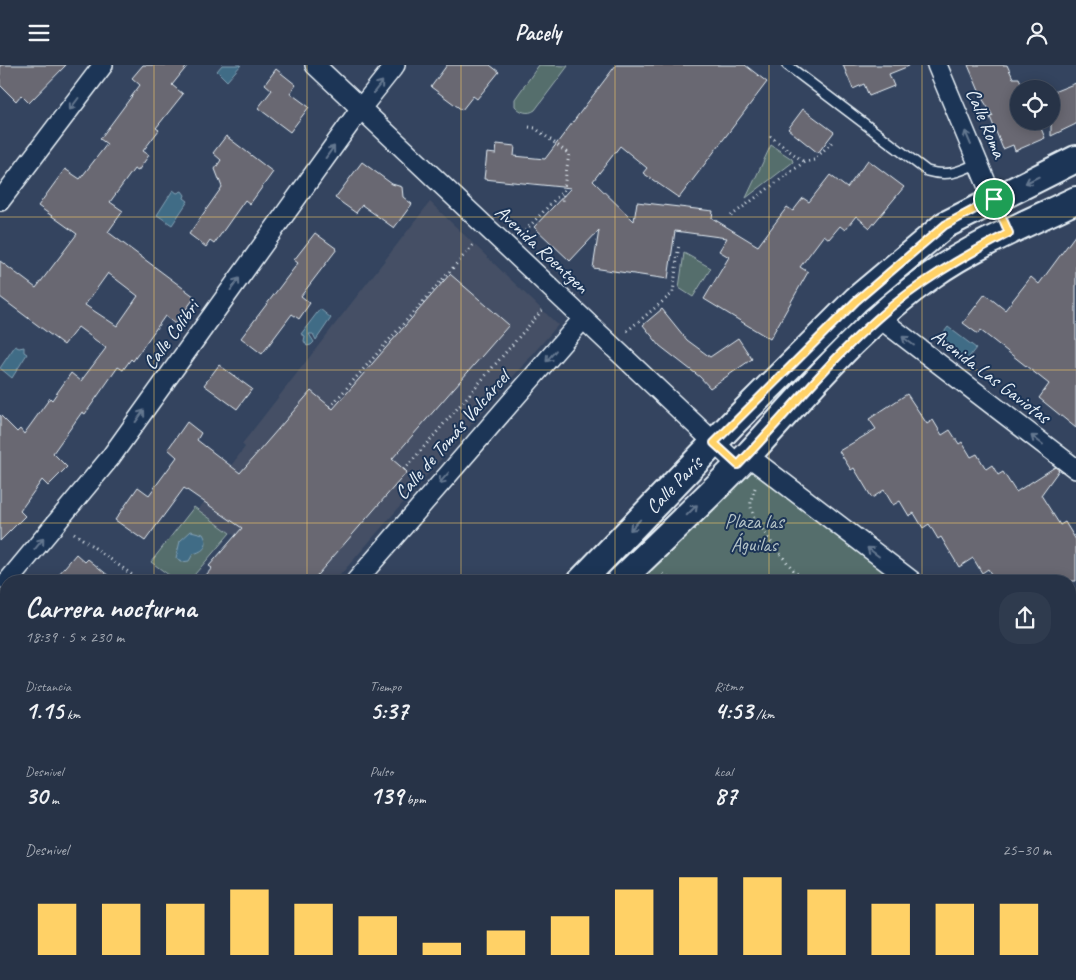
<!DOCTYPE html>
<html lang="es">
<head>
<meta charset="utf-8">
<style>
	body { margin:0; font-family:Caveat,sans-serif; background:#2f3b4e; color:#f1f3f6; height:100vh; display:flex; flex-direction:column; font-size:19px; white-space:nowrap }
	* { box-sizing:border-box; margin:0 }
	p { font-size:16px; color:#a4aab4 }
	.icon { flex:none; width:28px; height:28px; fill:none; stroke:currentColor; stroke-width:2; stroke-linecap:round; stroke-linejoin:round }
	.map { position:relative; flex:1; overflow:hidden }
	.side { position:absolute; left:0px; top:510px; width:1076px; height:405px; display:flex; flex-direction:column; background:#273347; border-radius:20px 20px 0 0; box-shadow:0 2px 12px #0003,0 0 0 1px #434e60 }
	.side>* { flex:none }
	.buttons { position:absolute; left:1010px; top:15px; display:grid; gap:10px }
	.buttons a { display:grid; place-items:center; width:50px; height:50px; border-radius:50%; background:#273347; box-shadow:0 2px 12px #0003,0 0 0 1px #434e60; font-size:25px }
	.pin { position:absolute; display:grid; place-items:center; width:42px; height:42px; color:#fff; margin:-21px; border:2px solid #fff; border-radius:50%; box-shadow:0 1px 5px #0007 }
	.round { display:grid; place-items:center; flex:none; width:52px; height:52px; border-radius:20px; background:#2f3b4e }
	.overview { display:flex; align-items:center; justify-content:space-between; height:85px; padding:0 25px }
	h1 { font-size:28px; font-weight:700; line-height:38px }
	.metrics { display:grid; grid-template-columns:repeat(3,1fr); gap:8px; height:85px; padding:5px 25px }
	.metrics div { display:grid; align-content:center }
	.metrics b { font-size:25px; font-weight:700 }
	.metrics small { font-size:14px; font-weight:400 }
	.metrics p { font-size:14px }
	.chart { height:140px; padding:10px 25px }
	.chart p { display:flex; justify-content:space-between }
	.chart svg { width:100%; height:90px; margin-top:5px; stroke:#ffd166; stroke-width:6 }
	header { display:flex; justify-content:space-between; align-items:center; height:65px; padding:0 25px; background:#273347; font-size:22px; font-weight:700 }
	.map>svg:first-child { display:block }
</style>
</head>
<body>
<header><svg class="icon" aria-label="menu" viewBox="0 0 24 24"><path d="M4 6h16M4 12h16M4 18h16"/></svg>Pacely<svg class="icon" aria-label="person" viewBox="0 0 24 24"><circle cx="12" cy="8" r="4"/><path d="M4 21q1-7 8-7t8 7"/></svg></header>
<div class="map">
<svg width="1076" height="915" viewBox="0 0 1076 915">
	<rect width="100%" height="100%" fill="#34445f"/>
	<filter id="ink" filterUnits="userSpaceOnUse"><feTurbulence type="fractalNoise" baseFrequency=".02" numOctaves="2"/><feDisplacementMap in="SourceGraphic" scale="10" xChannelSelector="R" yChannelSelector="G"/><feConvolveMatrix kernelMatrix="1 2 1 2 8 2 1 2 1" color-interpolation-filters="sRGB"/></filter>
	<g filter="url(#ink)">
		<path fill="#444f65" d="M430,137L558,260L335,516H299L198,445L245,382L242,379Z
			M1076,679V915H1074L1065,909H1070V686Z"/>
		<path fill="#546e6c" stroke="#9eb0b2" d="M539,0L568,1L535,45C528,50 520,47 515,41V34Z
			M771,80L792,94L793,97L746,133Z
			M684,188L711,203L693,232L679,223Z
			M749,405L754,407L896,516H639Z
			M194,442L230,468L189,516H177L151,497Z
			M0,596L6,601V905L0,912Z
			M1076,796V867L1070,862V804Z
			M36,909H292L287,915H31Z
			M355,909H583L587,912L585,915H363Z"/>
		<path fill="#406c86" stroke="#83a1b4" d="M222,0H241L227,16L217,6Z
			M173,125L177,128L182,126L185,130L184,133L188,136L172,160L157,150Z
			M320,244L331,253L316,275L313,269H309L314,277L311,280L307,281L304,276L305,271L301,269Z
			M948,262L976,283L965,297L937,276Z
			M15,281L19,283L24,282V287L27,289L12,313L0,303Z
			M191,466L203,469C210,481 204,486 193,489L189,496L182,497L176,493L180,476Z"/>
		<path fill="#696872" stroke="#e8f1f8" fill-rule="evenodd" d="M0,0H66L29,38L21,30L16,36L0,20Z
			M143,0H188L172,20L183,29L156,63L159,65L143,86L149,90L138,106L134,104L110,137L123,146L108,167L195,232L175,259L165,251L133,296L131,294L123,305L118,302L85,349L82,347L53,388L67,402L48,421L42,415L20,446L25,451L0,476V350L17,367L20,364L24,369L50,333L52,335L71,308L81,316L106,283L78,262L64,280L0,232V196L36,223L77,169L38,141L65,104L80,114L107,79L100,74L140,20L132,13ZM108,208L138,231L117,261L85,240Z
			M447,0H490L499,7L477,34L473,31L462,45L431,22Z
			M616,0H745L767,17L679,133L643,108L647,103L620,81L593,116L634,156L637,137L713,146L712,153L758,181L787,142L793,146L803,133L809,137L830,110L847,123L868,95L904,122L870,163L856,151L845,165L840,161L829,174L824,170L800,202L808,207L770,274L704,234L729,192L719,186L727,173L675,166L668,214L593,203L599,165L570,196L534,162L571,123L484,114L487,88L496,89L497,79L515,81L514,91L545,94Z
			M843,0H909V1L889,9L894,21L869,31L864,19L853,24Z
			M968,0H1007L1013,13H1019L1024,24H1019V56H1038L1045,73L1015,86L1013,80L1003,84L990,52L993,51L982,33Z
			M276,4L296,20L290,28L309,42L290,67L258,43L272,25L265,19Z
			M1076,18V59L1051,71V28Z
			M803,44L834,67L818,88L788,64Z
			M226,71L273,107L250,139L245,135L214,179L210,176L206,182L189,169L222,122L215,104L221,95L213,88Z
			M362,97L392,119L402,122L403,132L412,139L394,163L362,140L356,148L335,133Z
			M315,168L337,184L301,231L310,238L299,254L292,249L262,289L241,273L298,198L294,195Z
			M1076,169V363L1039,333L1049,319L980,265L978,269L963,258L985,229L1005,245L1031,212L1039,219Z
			M450,209L509,260L392,394L407,407L312,516H201L212,503L209,501L242,463L184,423L145,476L115,455L138,422L149,430L177,392L168,384L187,357L201,368L197,375L240,408L311,326L333,344Z
			M662,244L687,275L710,292L738,273L752,294L710,323L700,312L660,281L643,260Z
			M219,300L252,324L237,344L204,320Z
			M907,329L927,359L933,355L942,370L950,365L959,379L962,377L971,392L977,389L986,404L992,400L998,410L1003,407L1016,427L1055,402L1059,405L1041,430L1060,460L1065,457L1076,475V516H995L988,504L982,508L973,493L959,502L941,472L938,474L929,459L923,463L914,448L909,451L900,436L893,440L884,425L872,433L854,403L851,405L839,386L876,364L869,354Z
			M76,489L85,497L88,494L115,516H53Z"/>
		<g fill="none" stroke-linecap="round" stroke-linejoin="round">
			<g stroke="#e8f1f8" stroke-width="12">
				<path id="service" d="M787,0L927,106C947,112 959,107 978,98"/>
			</g>
			<g stroke="#e8f1f8" stroke-width="22">
				<path id="minor" d="M315,0L738,400
					M937,0L993,134
					M0,136L103,0
					M878,252L1076,404
					M747,390L912,516
					M8,516L110,393L361,43L395,0
					M356,516L583,254
					M0,584L6,589
					M1070,637L1076,642
					M1070,665L1076,657
					M804,909L812,915
					M15,915L21,909"/>
			</g>
			<g stroke="#e8f1f8" stroke-width="30">
				<path id="secondary" d="M581,516L733,358L856,235L945,160L1076,94
					M620,516C663,474 707,433 749,389C807,326 861,260 932,210C976,179 1028,158 1076,135
					M318,915L322,909"/>
			</g>
			<path stroke="#e8f1f8" stroke-width="3" stroke-dasharray="1 4" stroke-linecap="butt" d="M529,62L535,63L569,89L562,136
				M770,71L804,97
				M731,151L804,97L814,95L834,75
				M522,169L563,126
				M627,266L673,228L679,178
				M330,342L474,179
				M404,405L544,243
				M755,423C753,429 750,435 751,442C755,461 790,501 803,516
				M74,468L138,514L146,516
				M663,509L672,516
				M0,697L6,694
				M0,732L6,737
				M0,841L6,846
				M151,909L155,915
				M593,909L597,912L595,915
				M124,915L138,909
				M187,915L191,909"/>
			<use href="#service" stroke="#1d3557" stroke-width="9"/>
			<use href="#minor" stroke="#1d3557" stroke-width="19"/>
			<use href="#secondary" stroke="#1d3557" stroke-width="26"/>
		</g>
		<defs><path id="oneway-shaft" d="M-6 0H5M1.5-3L5.5 0L1.5 3" fill="none" stroke-width="1.6" stroke-linecap="round" stroke-linejoin="round" transform="scale(1.25)"/></defs>
		<g stroke="#64778f">
			<use href="#oneway-shaft" transform="translate(378 22) rotate(-52)"/>
			<use href="#oneway-shaft" transform="translate(74 39) rotate(127)"/>
			<use href="#oneway-shaft" transform="translate(968 73) rotate(-113)"/>
			<use href="#oneway-shaft" transform="translate(330 87) rotate(-54)"/>
			<use href="#oneway-shaft" transform="translate(1032 115) rotate(154)"/>
			<use href="#oneway-shaft" transform="translate(235 219) rotate(-54)"/>
			<use href="#oneway-shaft" transform="translate(908 276) rotate(-143)"/>
			<use href="#oneway-shaft" transform="translate(551 291) rotate(131)"/>
			<use href="#oneway-shaft" transform="translate(140 351) rotate(-54)"/>
			<use href="#oneway-shaft" transform="translate(1037 375) rotate(-143)"/>
			<use href="#oneway-shaft" transform="translate(444 413) rotate(131)"/>
			<use href="#oneway-shaft" transform="translate(692 445) rotate(-45)"/>
			<use href="#oneway-shaft" transform="translate(635 460) rotate(134)"/>
			<use href="#oneway-shaft" transform="translate(39 479) rotate(-51)"/>
			<use href="#oneway-shaft" transform="translate(873 487) rotate(-143)"/>
		</g>
	</g>
	<g fill="none" stroke-linecap="round" stroke-linejoin="round" filter="url(#ink)">
		<g stroke="#fff" stroke-width="10">
			<path id="route" d="M994,134L1009,168C962,192 917,218 878,253C827,298 785,351 738,400L714,378L856,236L945,160Z"/>
		</g>
		<use href="#route" stroke="#ffd166" stroke-width="6"/>
	</g>
	<path fill="none" stroke="#ffd166" stroke-width="1" stroke-opacity="0.55" d="M154,0V516M307,0V516M461,0V516M615,0V516M769,0V516M922,0V516M0,152H1076M0,305H1076M0,458H1076M0,610H6M1070,610H1076M0,762H6M1070,762H1076M154,909V915M307,909V915M461,909V915M615,909V915M769,909V915M922,909V915"/>
	<g text-anchor="middle" dominant-baseline="central" stroke-width="4" stroke-linejoin="round" paint-order="stroke">
		<g font-size="20" fill="#e8f1f8" stroke="#1d3557">
			<text transform="translate(986 58) rotate(67)">Calle Roma</text>
			<text transform="translate(542 184) rotate(43)">Avenida Roentgen</text>
			<text transform="translate(171 270) rotate(-54)">Calle Colibri</text>
			<text transform="translate(991 311) rotate(37)">Avenida Las Gaviotas</text>
			<text transform="translate(452 370) rotate(-49)">Calle de Tomás Valcárcel</text>
			<text transform="translate(674 420) rotate(-46)">Calle París</text>
		</g>
		<g font-size="20" fill="#b4c3c7" stroke="#1d3557">
			<text x="754" y="456">Plaza las<tspan x="754" dy="23">Águilas</tspan></text>
		</g>
	</g>
</svg>
<div class="buttons">
<a><svg class="icon" aria-label="locate" viewBox="0 0 24 24"><circle cx="12" cy="12" r="6"/><path d="M12 2v4M12 18v4M2 12h4M18 12h4"/></svg></a>
</div>
<div class="pin" style="left:994px;top:134px;background:#1e9e55"><svg class="icon" aria-label="arrive" viewBox="0 0 24 24"><path d="M6 21V4h12l-3 4 3 4H6"/></svg></div>
<section class="side">
<div class="overview"><div><h1>Carrera nocturna</h1><p>18:39 · 5 × 230 m</p></div><a class="round"><svg class="icon" aria-label="share" viewBox="0 0 24 24"><path d="M12 15V3M7 8l5-5 5 5M5 13v7h14v-7"/></svg></a></div>
<div class="metrics">
<div><p>Distancia</p><b>1.15<small> km</small></b></div>
<div><p>Tiempo</p><b>5:37</b></div>
<div><p>Ritmo</p><b>4:53<small> /km</small></b></div>
</div>
<div class="metrics">
<div><p>Desnivel</p><b>30<small> m</small></b></div>
<div><p>Pulso</p><b>139<small> bpm</small></b></div>
<div><p>kcal</p><b>87</b></div>
</div>
<div class="chart"><p><span>Desnivel</span>25–30 m</p>
<svg viewBox="0 0 160 44" preserveAspectRatio="none"><path d="M5 44V19M15 44V19M25 44V19M35 44V12M45 44V19M55 44V25M65 44V38M75 44V32M85 44V25M95 44V12M105 44V6M115 44V6M125 44V12M135 44V19M145 44V19M155 44V19"/></svg>
</div>
</section>
</div>
</body>
</html>
